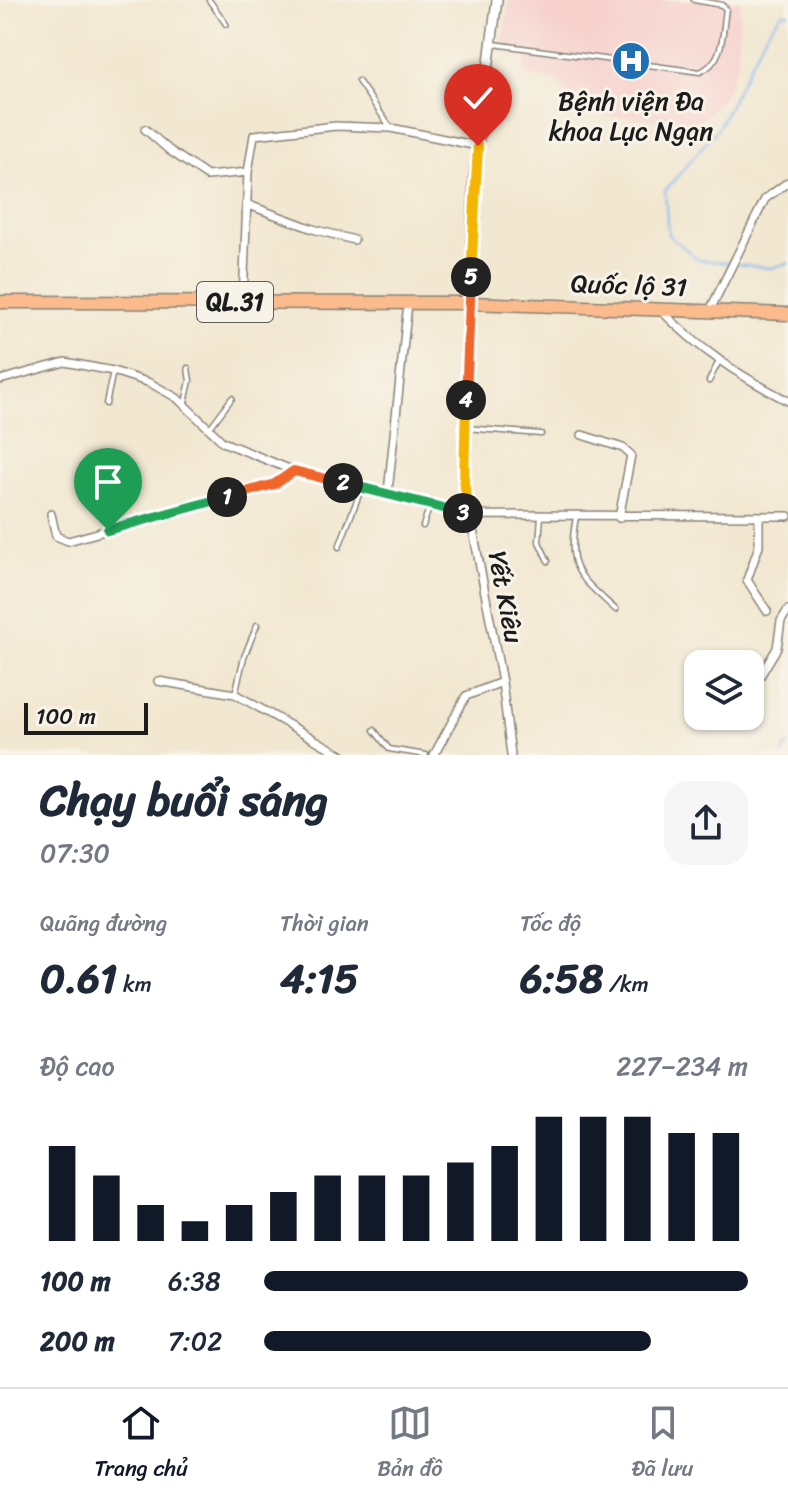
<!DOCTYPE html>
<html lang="vi">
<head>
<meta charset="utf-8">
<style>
	body { margin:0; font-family:Sriracha,sans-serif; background:#f6f6f7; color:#1f2937; height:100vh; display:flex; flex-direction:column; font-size:30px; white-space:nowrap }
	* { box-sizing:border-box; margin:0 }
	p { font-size:26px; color:#747a83 }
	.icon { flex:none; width:44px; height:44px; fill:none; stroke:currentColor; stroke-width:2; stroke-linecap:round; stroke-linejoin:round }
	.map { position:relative; height:755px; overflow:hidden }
	.drawer { display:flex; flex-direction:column; background:#fff; flex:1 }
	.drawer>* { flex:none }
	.fabs { position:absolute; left:684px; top:650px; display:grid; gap:16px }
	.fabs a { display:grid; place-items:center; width:80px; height:80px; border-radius:16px; background:#fff; box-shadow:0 2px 6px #0004; font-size:40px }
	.scale { position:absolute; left:24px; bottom:20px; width:124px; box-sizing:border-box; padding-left:8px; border:4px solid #1c1c1c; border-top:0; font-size:22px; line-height:28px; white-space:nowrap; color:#1c1c1c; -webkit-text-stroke:6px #f7f3e8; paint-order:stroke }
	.pin { position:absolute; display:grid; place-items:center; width:68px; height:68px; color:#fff; margin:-82px -34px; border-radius:50% 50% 50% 0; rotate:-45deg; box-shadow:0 0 8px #0007 }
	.pin .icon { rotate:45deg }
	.km { position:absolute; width:40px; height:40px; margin:-20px; border-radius:50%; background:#222; color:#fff; font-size:22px; line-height:40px; text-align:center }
	.round { display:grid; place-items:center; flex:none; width:84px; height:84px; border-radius:24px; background:#f6f6f7 }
	.overview { display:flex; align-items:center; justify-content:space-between; height:136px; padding:0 40px }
	h1 { font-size:44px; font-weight:700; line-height:60px }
	.figures { display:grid; grid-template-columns:repeat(3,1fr); gap:12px; height:136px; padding:8px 40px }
	.figures div { display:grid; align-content:center }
	.figures b { font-size:40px; font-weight:700 }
	.figures small { font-size:22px; font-weight:400 }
	.figures p { font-size:22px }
	.chart { height:224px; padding:16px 40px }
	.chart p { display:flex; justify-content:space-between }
	.chart svg { width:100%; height:144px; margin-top:8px; stroke:#111827; stroke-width:6 }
	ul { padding:0 40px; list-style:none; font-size:26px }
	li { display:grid; grid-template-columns:128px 96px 1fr; align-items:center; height:60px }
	li i { height:20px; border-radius:10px; background:#111827 }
	.menu { display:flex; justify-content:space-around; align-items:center; height:112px; border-top:2px solid #e0e1e3; background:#fff; font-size:22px; color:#747a83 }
	.menu a { display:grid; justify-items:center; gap:4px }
	.menu .current { color:#111827 }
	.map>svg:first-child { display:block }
</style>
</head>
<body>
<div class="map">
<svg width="788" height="755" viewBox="0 0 788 755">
	<rect width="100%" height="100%" fill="#f7f3e8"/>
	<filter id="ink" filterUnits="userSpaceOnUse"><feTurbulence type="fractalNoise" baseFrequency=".0125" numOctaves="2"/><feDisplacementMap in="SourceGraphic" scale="16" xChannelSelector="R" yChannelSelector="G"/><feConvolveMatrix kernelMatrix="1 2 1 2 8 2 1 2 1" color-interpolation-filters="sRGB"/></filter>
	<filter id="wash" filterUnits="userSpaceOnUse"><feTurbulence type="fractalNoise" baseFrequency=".006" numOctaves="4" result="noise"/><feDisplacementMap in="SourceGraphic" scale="32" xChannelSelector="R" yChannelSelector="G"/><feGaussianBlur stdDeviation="1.8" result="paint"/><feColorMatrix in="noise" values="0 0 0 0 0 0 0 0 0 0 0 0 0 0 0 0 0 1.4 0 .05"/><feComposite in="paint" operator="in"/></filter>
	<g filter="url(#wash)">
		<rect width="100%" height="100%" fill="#f2e7d0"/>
		<path fill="#f7d0cc" d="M510,0H740L737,66L722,99L695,126L673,121L583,114L556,80L524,76L526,56L499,51Z"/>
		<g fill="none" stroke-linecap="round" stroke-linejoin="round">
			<path stroke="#7bb8ee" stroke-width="2" d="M729,263L699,260L668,235L665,191L718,128L766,33L782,13H788
				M736,264L771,268L788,263
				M782,755L788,745"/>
		</g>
	</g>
	<g filter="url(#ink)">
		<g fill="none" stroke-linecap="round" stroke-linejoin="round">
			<g stroke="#878276" stroke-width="7">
				<path id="service" d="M209,0L226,24
					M494,44L700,72C725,61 722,33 726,9L722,5L694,0
					M358,81L391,128
					M709,381L719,361
					M185,403L190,381L188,368
					M106,404L113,371
					M465,428L541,434
					M209,429L232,398
					M541,516L539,542L548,561
					M576,517C566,570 579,576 616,610
					M423,526L430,505
					M339,547L362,487
					M235,694L244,657L257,625
					M374,730L389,749L426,755"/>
			</g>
			<g stroke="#878276" stroke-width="10">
				<path id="minor" d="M145,129L169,150L207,176L248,172
					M246,204L313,229L354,240
					M243,302L248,172L254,135L336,126L391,128L478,146
					M469,303L464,483L502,682L511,755
					M661,310C698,349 740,376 788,401
					M710,310L765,199L788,182
					M0,380L65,362L113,371L150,383L177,398L223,442L294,471L471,515L788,516
					M582,435L623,448L631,455L619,518
					M388,492L408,303
					M51,514L56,536L68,541L275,484L294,471
					M759,519V546L747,580L767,611
					M690,676L698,683
					M158,681L235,694L342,755
					M750,693L777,648L781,621L788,610
					M434,755L466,696L502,682"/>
			</g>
			<g stroke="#878276" stroke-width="12">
				<path id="tertiary" d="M469,303L474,177L497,0"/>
			</g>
			<g stroke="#878276" stroke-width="15">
				<path id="trunk" d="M0,302L469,303L788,314"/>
			</g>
			<use href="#service" stroke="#fff" stroke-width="4"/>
			<use href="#minor" stroke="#fff" stroke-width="7"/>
			<use href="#tertiary" stroke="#fff" stroke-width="9"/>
			<use href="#trunk" stroke="#fbbb8c" stroke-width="12"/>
		</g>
	</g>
	<g fill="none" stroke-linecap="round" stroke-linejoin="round" filter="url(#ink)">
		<g stroke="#fff" stroke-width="16">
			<path id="split-1" d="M108,530L227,497"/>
		</g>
		<g stroke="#fff" stroke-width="16">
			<path id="split-2" d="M227,497L275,484L294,471L343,483"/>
		</g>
		<g stroke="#fff" stroke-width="16">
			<path id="split-3" d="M343,483L463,513"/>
		</g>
		<g stroke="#fff" stroke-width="16">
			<path id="split-4" d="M463,513L471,515L464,483L466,400"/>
		</g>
		<g stroke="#fff" stroke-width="16">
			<path id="split-5" d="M466,400L471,277"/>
		</g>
		<g stroke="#fff" stroke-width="16">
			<path id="split-6" d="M471,277L478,146"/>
		</g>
		<use href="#split-1" stroke="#22a559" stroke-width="10"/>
		<use href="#split-2" stroke="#f0652b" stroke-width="10"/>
		<use href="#split-3" stroke="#22a559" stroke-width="10"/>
		<use href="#split-4" stroke="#f5b400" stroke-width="10"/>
		<use href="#split-5" stroke="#f0652b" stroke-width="10"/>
		<use href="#split-6" stroke="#f5b400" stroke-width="10"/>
	</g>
	<defs>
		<g id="hospital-disc" transform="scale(2)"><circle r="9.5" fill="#1f6fb2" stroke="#f7f3e8"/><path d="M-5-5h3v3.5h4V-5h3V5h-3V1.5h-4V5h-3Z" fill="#fff"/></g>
	</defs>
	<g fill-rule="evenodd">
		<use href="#hospital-disc" x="631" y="61"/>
	</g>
	<g text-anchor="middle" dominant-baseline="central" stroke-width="6" stroke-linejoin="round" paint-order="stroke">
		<rect fill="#f7f3e8" stroke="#5e5c59" stroke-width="2" x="197" y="282" width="76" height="40" rx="6"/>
		<g font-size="24" font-weight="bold" fill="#1c1c1c">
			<text x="235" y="302">QL.31</text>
		</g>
		<g font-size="26" fill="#1c1c1c" stroke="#f7f3e8">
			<text x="631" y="101">Bệnh viện Đa<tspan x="631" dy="30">khoa Lục Ngạn</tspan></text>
		</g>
		<g font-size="26" fill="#1c1c1c" stroke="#f7f3e8">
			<text transform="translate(629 285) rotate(2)">Quốc lộ 31</text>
			<text transform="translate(506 597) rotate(79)">Yết Kiêu</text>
		</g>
	</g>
</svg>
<div class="fabs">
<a><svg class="icon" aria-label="layers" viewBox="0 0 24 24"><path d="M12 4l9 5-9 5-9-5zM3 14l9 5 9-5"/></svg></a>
</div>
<div class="scale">100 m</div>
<div class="pin" style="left:108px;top:530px;background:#1e9e55"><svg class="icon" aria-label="arrive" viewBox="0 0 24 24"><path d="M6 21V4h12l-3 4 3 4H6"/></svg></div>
<div class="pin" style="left:478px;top:146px;background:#d93025"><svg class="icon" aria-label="check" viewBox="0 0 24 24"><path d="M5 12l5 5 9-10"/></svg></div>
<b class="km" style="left:227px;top:497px">1</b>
<b class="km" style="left:343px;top:483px">2</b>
<b class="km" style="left:463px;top:513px">3</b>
<b class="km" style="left:466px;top:400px">4</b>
<b class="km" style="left:471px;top:277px">5</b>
</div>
<section class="drawer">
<div class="overview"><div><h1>Chạy buổi sáng</h1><p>07:30</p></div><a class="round"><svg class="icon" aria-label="share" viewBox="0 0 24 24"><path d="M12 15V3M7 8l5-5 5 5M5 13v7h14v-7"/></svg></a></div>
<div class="figures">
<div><p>Quãng đường</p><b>0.61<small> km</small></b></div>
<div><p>Thời gian</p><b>4:15</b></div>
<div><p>Tốc độ</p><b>6:58<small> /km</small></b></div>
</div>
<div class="chart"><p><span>Độ cao</span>227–234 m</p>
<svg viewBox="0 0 160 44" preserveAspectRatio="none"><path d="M5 44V15M15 44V24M25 44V33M35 44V38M45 44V33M55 44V29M65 44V24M75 44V24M85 44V24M95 44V20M105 44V15M115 44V6M125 44V6M135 44V6M145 44V11M155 44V11"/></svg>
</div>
<ul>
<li><b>100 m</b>6:38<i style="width:100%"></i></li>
<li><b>200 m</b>7:02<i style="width:80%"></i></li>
</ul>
</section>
<nav class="menu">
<a class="current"><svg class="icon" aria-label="home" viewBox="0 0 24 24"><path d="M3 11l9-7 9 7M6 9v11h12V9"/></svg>Trang chủ</a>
<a><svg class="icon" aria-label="map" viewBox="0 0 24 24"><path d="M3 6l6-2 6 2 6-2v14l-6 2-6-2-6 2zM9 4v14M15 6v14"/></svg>Bản đồ</a>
<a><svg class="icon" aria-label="saved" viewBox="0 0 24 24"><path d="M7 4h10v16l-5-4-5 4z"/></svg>Đã lưu</a>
</nav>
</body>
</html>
